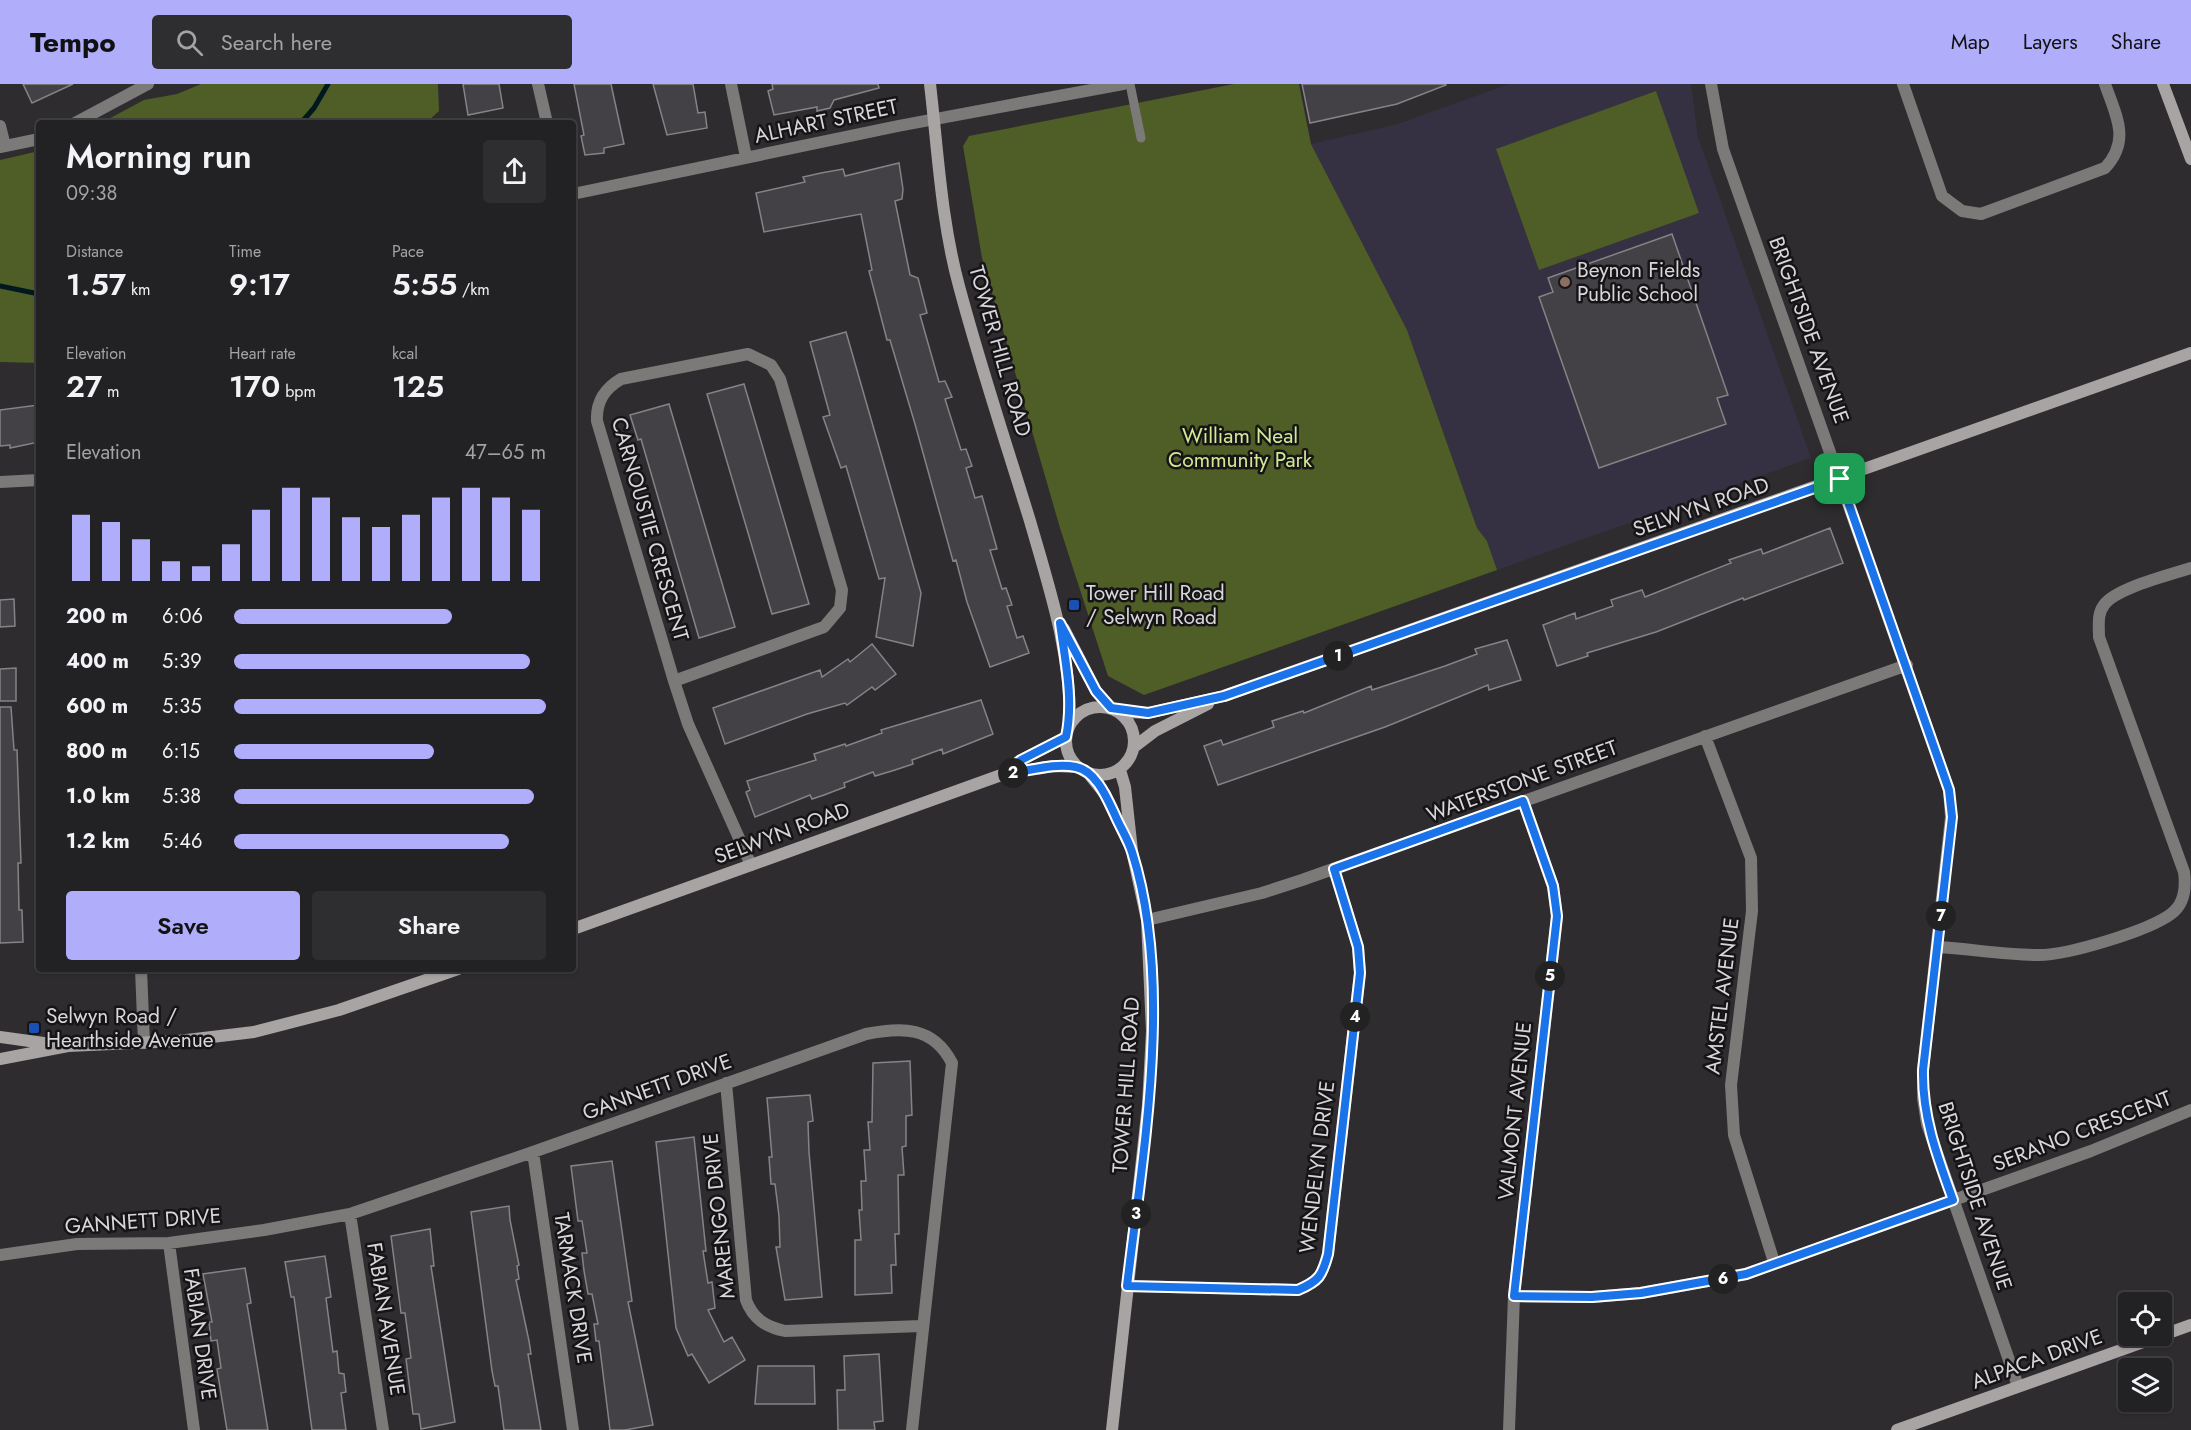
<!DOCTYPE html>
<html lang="en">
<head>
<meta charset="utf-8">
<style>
	body { margin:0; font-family:Jost,sans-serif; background:#2e2e30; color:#f1f3f6; height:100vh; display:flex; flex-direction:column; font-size:22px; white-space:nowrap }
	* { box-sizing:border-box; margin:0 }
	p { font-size:20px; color:#a2a3a6 }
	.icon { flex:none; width:33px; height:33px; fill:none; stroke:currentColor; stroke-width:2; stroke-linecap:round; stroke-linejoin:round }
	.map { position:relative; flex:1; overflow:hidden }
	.sheet { position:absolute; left:36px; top:36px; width:540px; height:852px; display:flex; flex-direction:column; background:#222123; border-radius:6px; box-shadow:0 2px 4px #0004,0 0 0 2px #3f3e41 }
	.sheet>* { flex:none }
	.tools { position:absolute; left:2118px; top:1208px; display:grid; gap:12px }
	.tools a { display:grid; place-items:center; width:54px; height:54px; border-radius:6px; background:#222123; box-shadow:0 2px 4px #0004,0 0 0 2px #3f3e41; font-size:30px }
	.pin { position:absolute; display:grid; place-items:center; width:51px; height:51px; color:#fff; margin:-26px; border-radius:12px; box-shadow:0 3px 9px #0006 }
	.km { position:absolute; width:30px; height:30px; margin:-15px; border-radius:50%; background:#222; color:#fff; font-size:16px; line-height:30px; text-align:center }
	.round { display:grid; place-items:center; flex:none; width:63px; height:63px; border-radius:6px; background:#2e2e30 }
	.summary { display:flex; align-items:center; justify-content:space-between; height:102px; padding:0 30px }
	h1 { font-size:33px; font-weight:600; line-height:45px }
	.figures { display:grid; grid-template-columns:repeat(3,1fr); gap:9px; height:102px; padding:6px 30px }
	.figures div { display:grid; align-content:center }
	.figures b { font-size:30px; font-weight:600 }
	.figures small { font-size:16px; font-weight:400 }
	.figures p { font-size:16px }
	.chart { height:168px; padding:12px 30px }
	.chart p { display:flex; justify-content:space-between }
	.chart svg { width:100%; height:108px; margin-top:6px; stroke:#b0aefa; stroke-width:6 }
	.button { display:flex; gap:12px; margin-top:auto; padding:12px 30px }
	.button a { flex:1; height:69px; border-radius:6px; background:#b0aefa; color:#111; font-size:24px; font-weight:600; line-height:69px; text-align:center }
	.button a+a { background:#2e2e30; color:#f1f3f6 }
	ul { padding:0 30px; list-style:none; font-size:20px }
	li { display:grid; grid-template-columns:96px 72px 1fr; align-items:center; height:45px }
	li i { height:15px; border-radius:8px; background:#b0aefa }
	header { display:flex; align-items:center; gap:36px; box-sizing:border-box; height:84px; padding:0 30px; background:#b0aefa; color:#111 }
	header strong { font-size:28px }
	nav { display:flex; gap:33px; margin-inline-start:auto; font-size:21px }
	.search { width:420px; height:54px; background:#2e2e30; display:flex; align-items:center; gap:15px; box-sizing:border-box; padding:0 21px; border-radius:6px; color:#a2a3a6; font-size:22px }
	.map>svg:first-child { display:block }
</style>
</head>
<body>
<header>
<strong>Tempo</strong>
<div class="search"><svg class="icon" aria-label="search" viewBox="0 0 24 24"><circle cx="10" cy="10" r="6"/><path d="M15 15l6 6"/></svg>Search here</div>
<nav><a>Map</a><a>Layers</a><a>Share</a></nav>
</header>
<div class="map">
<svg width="2191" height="1346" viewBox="0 0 2191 1346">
	<rect width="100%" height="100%" fill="#2e2c2f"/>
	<path fill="#353142" d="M1509,0H1691L1698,53L1811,374L1497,486L1487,457L1477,444L1407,246L1311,60L1398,40Z"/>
	<path fill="#4f5d26" d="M201,0H438L439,27L426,39H101L144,16L177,10Z
		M1234,0H1299L1311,60L1407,246L1477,444L1487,457L1497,486L1144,611L1108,592L1060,444L982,174L963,62L969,52Z
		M1656,7L1699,129L1539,186L1496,65Z
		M39,67V279L0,278V76Z"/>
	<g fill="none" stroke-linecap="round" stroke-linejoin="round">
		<path stroke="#00181e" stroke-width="5" d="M301,39L314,24L328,0
			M0,202L39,210"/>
	</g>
	<path fill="#434145" stroke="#868387" stroke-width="1.5" d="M23,0H73L32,19Z
		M463,0H499L503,24L468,31Z
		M574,0H611L624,60L604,64V69L585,71L581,52L584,51Z
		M653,0H693L698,29L705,28L707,44L667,51Z
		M772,0H878L879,4L834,16L830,24L817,27V23L774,31L768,7L773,5Z
		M1302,0H1445L1446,1L1397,20L1310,39Z
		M899,79L903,105L902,115L895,117L910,191L918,194L927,229L920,231L924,245L939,298L945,297L952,313L945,315L961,366L966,365L972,382L966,384L975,414L982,412L997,465L990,466L1002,505L1006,504L1012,521L1007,522L1017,554L1023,552L1029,569L990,583L967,518L956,476L953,477L915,340L890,256H887L869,187L872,186L861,130L764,148L756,109L805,98L803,93L821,89L843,85L845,92Z
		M1672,150L1728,311L1717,314L1726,340L1599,384L1539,213L1553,208L1548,194Z
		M846,248L921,509L913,562L876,553L885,494L879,495L846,382L841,384L823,333L830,331L810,258Z
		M744,300L809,520L772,530L707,310Z
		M669,320L735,543L699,554L641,355L638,356L630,331Z
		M38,321L39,358L10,364V361L0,362V326Z
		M1830,444L1843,479L1744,516L1743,514L1656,548L1587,569L1588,572L1557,582L1543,541L1575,529L1576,535L1613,522L1611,516L1642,506L1645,513L1731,479L1729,476L1761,465L1763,470Z
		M14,515L15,542L0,543V516Z
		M1507,556L1521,596L1489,606L1488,601L1385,643L1218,701L1204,662L1221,656L1223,661L1274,643L1272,637L1303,627L1304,629L1371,602L1372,606L1445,582L1477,570L1475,565Z
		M872,560L896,590L875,606L872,603L847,621L845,619L807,630L725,660L713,624L820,586L822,593L848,575L850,578Z
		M16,584V617H0V585Z
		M981,616L993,650L943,670L942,665L912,676L913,680L895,686L875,692L873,688L844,699L845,703L824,711L812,715L810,711L755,733L746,708L750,706L747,697L816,676L814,670L845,660L846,662L882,649L881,646Z
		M0,623H11L14,666H17L21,779H18L19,826H22L23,858L0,859Z
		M910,977L912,1031L906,1032V1062L902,1063L904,1091H898L899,1150H895L896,1181H891L892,1209L855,1211V1156H861L859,1126H862L861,1097H866L864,1066H870L868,1038H872L873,979Z
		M810,1011L813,1037L808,1038L809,1068L822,1213L785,1216L776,1163H780L779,1132L775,1100H771L769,1073H772L767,1014Z
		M694,1053L706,1167H703L708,1199L712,1198L715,1224L708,1226L724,1258L732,1253L745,1276L709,1299L692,1270L688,1272L676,1244L656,1058Z
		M612,1077L632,1217L628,1218L653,1341L625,1346H610L599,1257H596L594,1240H598L592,1210H588L584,1187L582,1169H587L582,1137H578L571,1082Z
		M509,1122L510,1136L519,1181L517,1182L519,1195L516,1196L529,1257L531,1270H528L541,1346H504L498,1302H495L492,1287L471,1128Z
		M430,1145L434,1182H431L455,1338L421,1345L419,1330H413L406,1275L411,1274L405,1229H401L391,1152Z
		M325,1172L331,1213L326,1214L333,1268L337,1267L339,1289L344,1290L346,1308L341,1309L346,1346H312L294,1213H291L285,1178Z
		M245,1184L251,1219L247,1220L268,1346H227L217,1285L221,1284L217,1256L211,1257L209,1238H212L203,1190Z
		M879,1270L883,1337L874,1338L875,1346H838L837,1306H845L844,1272Z
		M758,1282H814L815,1320H755Z"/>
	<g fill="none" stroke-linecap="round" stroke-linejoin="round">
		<path stroke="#7c7979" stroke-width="9" d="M1130,0L1141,54"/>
		<path stroke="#7c7979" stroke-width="12" d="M538,0L547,39
			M731,0L746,73
			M1711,0L1723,65L1949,706L1951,733L1923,986V1014L1927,1040L2018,1302
			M1903,0L1942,112L1962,127L1981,130L2105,84C2131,56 2116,32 2105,0
			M75,39L148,0
			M0,42L5,62
			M0,63L39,55
			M573,110L898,42L1123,0
			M0,398L39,396
			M674,597L824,543L840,524L842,506L780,295L771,281L748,270L621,295C604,305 596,318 597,337L674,597L688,640L751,781
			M1705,652L1751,774L1752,827L1731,1001L1734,1051L1774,1178
			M1147,836L1262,809L1302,796L1907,581
			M1938,863C1971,865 2006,871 2039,871C2068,871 2148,847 2171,830C2185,820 2186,803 2184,788L2099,553C2099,542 2097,530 2104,521C2116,504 2170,491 2191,484
			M141,885L144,959
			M726,999L746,1216C753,1235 766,1243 785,1247L921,1242
			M533,1068L573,1346
			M350,1130L383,1346
			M169,1159L194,1346
			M0,1171L77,1160L169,1159L264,1146L350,1130L533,1068L866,950C902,943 933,942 952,979L912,1346
			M1127,1202L1298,1206C1319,1197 1322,1192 1328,1170L1360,889L1358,863L1334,785
			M1514,1212L1592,1213L1641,1209L1746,1190L2091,1067L2191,1026
			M1509,1346L1514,1212L1557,833L1553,802L1523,717"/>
		<path stroke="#a9a4a4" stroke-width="12" d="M930,0C938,68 941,136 959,202C980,281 1006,359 1030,437C1050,506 1071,569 1070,641
			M2163,0L2191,75
			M1064,545L1096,607L1111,624
			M1066 657a34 34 0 1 1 68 0a34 34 0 1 1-68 0Z
			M1116,627L1148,629L1224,612L2191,269
			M1134,663L1155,647L1208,620
			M1004,690L1021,676L1066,653
			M1089,690L1105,710L1128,758
			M573,845L1004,690L1054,682L1078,683
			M0,953L58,961
			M0,975L68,962L178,957L254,948L339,926L458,885
			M1112,1346L1148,1021L1152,947L1147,836L1132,767L1125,703L1120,686
			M1897,1346L2191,1241"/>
	</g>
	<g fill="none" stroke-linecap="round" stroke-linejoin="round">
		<g stroke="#fff" stroke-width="12">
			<path id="route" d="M1840,395L1949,706L1952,733L1923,986C1922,1032 1937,1072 1953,1116L1746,1190L1641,1209L1592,1213L1514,1212L1557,832L1553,802L1523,717L1334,785L1358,863L1360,889L1328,1170C1322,1192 1319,1197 1298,1206L1127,1202C1143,1067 1174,900 1132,768C1128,755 1120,743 1115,731C1107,714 1096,687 1076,683C1054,678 1026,688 1004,690L1021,676L1066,653C1074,615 1065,577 1060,539L1096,607L1111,624L1148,629L1224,612Z"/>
		</g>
		<use href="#route" stroke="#1a73e8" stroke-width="8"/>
	</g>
	<circle fill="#8d6e63" stroke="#161416" stroke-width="2" cx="1565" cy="198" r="6"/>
	<g fill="#1a4fb4" stroke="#161416" stroke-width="2">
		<rect x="1068" y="515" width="12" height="12" rx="3"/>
		<rect x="28" y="938" width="12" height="12" rx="3"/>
	</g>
	<g text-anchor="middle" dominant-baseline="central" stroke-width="5" stroke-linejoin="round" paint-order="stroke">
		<g font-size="21" fill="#d7d6d8" stroke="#161416">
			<text transform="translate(826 37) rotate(-12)">ALHART STREET</text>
			<text transform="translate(1809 246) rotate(70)">BRIGHTSIDE AVENUE</text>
			<text transform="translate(1000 267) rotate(74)">TOWER HILL ROAD</text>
			<text transform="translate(1701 423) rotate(-19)">SELWYN ROAD</text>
			<text transform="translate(650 445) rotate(74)">CARNOUSTIE CRESCENT</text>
			<text transform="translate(1522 697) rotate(-20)">WATERSTONE STREET</text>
			<text transform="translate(782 749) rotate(-20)">SELWYN ROAD</text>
			<text transform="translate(1722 912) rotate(-83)">AMSTEL AVENUE</text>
			<text transform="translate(1126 1001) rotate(-86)">TOWER HILL ROAD</text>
			<text transform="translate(657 1003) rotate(-20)">GANNETT DRIVE</text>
			<text transform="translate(1515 1027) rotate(-84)">VALMONT AVENUE</text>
			<text transform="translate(2082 1047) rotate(-21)">SERANO CRESCENT</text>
			<text transform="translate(1317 1083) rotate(-83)">WENDELYN DRIVE</text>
			<text transform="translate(1975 1112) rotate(72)">BRIGHTSIDE AVENUE</text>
			<text transform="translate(719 1132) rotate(-96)">MARENGO DRIVE</text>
			<text transform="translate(143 1137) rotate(-4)">GANNETT DRIVE</text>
			<text transform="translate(573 1204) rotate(81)">TARMACK DRIVE</text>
			<text transform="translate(386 1235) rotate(81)">FABIAN AVENUE</text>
			<text transform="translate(200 1250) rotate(82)">FABIAN DRIVE</text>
			<text transform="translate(2037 1275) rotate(-20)">ALPACA DRIVE</text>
		</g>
		<g font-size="21" fill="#d7d6d8" stroke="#161416" text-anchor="start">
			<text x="1577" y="186">Beynon Fields<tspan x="1577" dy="24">Public School</tspan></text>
			<text x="1086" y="509">Tower Hill Road<tspan x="1086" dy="24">/ Selwyn Road</tspan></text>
			<text x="46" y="932">Selwyn Road /<tspan x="46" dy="24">Hearthside Avenue</tspan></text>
		</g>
		<g font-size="21" fill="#d2eb92" stroke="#161416">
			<text x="1240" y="352">William Neal<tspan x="1240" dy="24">Community Park</tspan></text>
		</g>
	</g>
</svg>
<div class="tools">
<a><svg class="icon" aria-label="locate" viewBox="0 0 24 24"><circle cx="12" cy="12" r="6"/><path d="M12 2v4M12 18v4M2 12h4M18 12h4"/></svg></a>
<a><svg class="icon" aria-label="layers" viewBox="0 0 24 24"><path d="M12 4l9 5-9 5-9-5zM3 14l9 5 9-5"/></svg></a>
</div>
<div class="pin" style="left:1840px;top:395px;background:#1e9e55"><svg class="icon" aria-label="arrive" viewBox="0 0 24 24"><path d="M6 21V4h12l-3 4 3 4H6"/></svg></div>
<b class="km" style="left:1338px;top:572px">1</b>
<b class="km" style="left:1013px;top:689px">2</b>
<b class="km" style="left:1136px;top:1130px">3</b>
<b class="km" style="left:1355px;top:933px">4</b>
<b class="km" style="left:1550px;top:892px">5</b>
<b class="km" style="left:1723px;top:1195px">6</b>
<b class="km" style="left:1941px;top:832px">7</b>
<section class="sheet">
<div class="summary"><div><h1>Morning run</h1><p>09:38</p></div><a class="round"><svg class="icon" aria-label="share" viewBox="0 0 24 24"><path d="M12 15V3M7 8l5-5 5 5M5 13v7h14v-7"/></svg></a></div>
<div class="figures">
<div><p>Distance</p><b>1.57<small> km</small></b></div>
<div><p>Time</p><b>9:17</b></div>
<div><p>Pace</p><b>5:55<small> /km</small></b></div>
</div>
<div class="figures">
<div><p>Elevation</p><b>27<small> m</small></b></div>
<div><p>Heart rate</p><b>170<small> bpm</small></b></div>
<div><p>kcal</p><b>125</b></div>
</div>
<div class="chart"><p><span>Elevation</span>47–65 m</p>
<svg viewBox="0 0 160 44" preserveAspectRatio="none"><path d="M5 44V17M15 44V20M25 44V27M35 44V36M45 44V38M55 44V29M65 44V15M75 44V6M85 44V10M95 44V18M105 44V22M115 44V17M125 44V10M135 44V6M145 44V10M155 44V15"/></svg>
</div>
<ul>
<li><b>200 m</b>6:06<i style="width:70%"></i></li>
<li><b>400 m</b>5:39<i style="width:95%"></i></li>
<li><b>600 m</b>5:35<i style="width:100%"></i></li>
<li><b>800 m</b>6:15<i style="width:64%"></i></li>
<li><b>1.0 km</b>5:38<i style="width:96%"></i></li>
<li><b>1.2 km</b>5:46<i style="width:88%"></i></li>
</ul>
<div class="button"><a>Save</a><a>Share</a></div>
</section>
</div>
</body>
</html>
